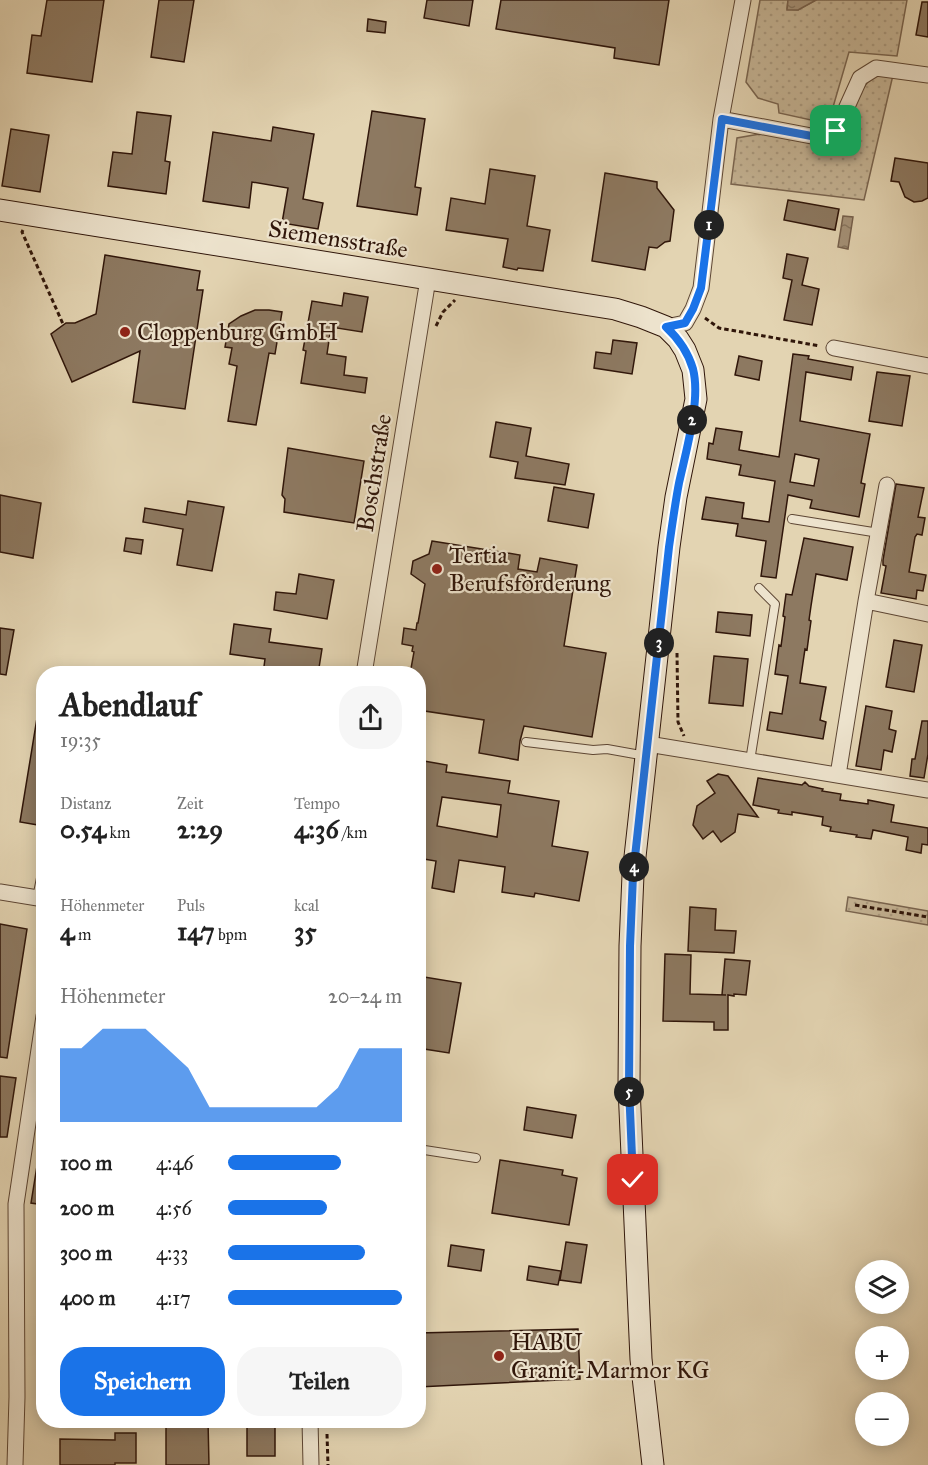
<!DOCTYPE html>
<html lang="de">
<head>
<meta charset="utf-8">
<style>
	body { margin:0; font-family:"IM FELL Great Primer",serif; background:#f6f6f6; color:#222; height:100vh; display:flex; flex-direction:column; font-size:22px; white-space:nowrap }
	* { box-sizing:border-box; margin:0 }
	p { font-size:20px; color:#767676 }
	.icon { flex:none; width:33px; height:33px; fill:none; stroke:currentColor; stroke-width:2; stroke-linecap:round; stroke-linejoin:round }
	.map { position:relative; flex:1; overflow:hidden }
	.drawer { position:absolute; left:36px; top:666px; width:390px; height:762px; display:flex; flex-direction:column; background:#fff; border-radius:24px; box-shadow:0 3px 15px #0003 }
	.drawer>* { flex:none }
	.controls { position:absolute; left:855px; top:1260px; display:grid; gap:12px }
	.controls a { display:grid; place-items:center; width:54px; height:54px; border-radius:50%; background:#fff; box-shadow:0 3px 15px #0003; font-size:30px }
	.pin { position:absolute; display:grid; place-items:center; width:51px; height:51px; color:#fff; margin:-26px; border-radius:12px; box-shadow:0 3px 9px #0006 }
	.km { position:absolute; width:30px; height:30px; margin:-15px; border-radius:50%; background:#222; color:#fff; font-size:16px; line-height:30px; text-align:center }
	.round { display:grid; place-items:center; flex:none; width:63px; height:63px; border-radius:24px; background:#f6f6f6 }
	.summary { display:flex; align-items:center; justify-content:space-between; height:102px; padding:0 24px }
	h1 { font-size:33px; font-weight:700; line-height:45px }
	.figures { display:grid; grid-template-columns:repeat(3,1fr); gap:9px; height:102px; padding:6px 24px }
	.figures div { display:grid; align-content:center }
	.figures b { font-size:26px; font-weight:700 }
	.figures small { font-size:16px; font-weight:400 }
	.figures p { font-size:16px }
	.chart { height:168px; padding:12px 24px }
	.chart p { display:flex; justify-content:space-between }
	.chart svg { width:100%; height:108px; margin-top:6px; fill:#1a73e8; opacity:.7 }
	.button { display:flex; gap:12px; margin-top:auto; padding:12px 24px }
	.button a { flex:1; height:69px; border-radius:24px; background:#1a73e8; color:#fff; font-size:24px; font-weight:700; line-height:69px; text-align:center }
	.button a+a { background:#f6f6f6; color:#222 }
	ul { padding:0 24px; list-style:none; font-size:20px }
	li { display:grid; grid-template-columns:96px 72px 1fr; align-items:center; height:45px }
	li i { height:15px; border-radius:8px; background:#1a73e8 }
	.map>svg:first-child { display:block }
</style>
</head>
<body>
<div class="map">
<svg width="928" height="1465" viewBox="0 0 928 1465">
	<defs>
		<pattern id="grass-dots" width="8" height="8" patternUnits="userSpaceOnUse" patternTransform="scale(1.5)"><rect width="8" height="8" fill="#c5b495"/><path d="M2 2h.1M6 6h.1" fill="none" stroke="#aa9a7f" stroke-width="1.8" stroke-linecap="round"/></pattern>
		<pattern id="water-ripples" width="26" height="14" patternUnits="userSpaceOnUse" patternTransform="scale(1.5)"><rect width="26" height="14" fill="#a69379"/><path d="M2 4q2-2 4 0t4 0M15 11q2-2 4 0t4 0" fill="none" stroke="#887761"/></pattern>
	</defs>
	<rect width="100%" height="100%" fill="#e3d4b2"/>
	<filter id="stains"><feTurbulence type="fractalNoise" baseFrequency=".00333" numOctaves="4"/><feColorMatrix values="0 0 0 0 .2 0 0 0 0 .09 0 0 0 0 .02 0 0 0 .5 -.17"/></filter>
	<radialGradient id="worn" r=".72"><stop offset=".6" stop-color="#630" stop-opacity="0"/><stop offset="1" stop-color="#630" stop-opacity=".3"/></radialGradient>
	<path fill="url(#grass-dots)" stroke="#7a6550" stroke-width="1.5" d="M760,0H788L787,9L798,10L816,0H907L897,56L849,52L831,114L820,122L779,113L778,104L758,98L746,82Z
		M893,75L864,200L731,184L737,138L765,133L828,144L842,138L859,94L872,76Z
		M848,897L928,911V925L846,911Z"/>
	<path fill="url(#water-ripples)" stroke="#77614d" stroke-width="1.5" d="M788,0H816L798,10H787Z
		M843,216L853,217L848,249L838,247Z"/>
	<path fill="#8d7961" stroke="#30160a" stroke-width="1.5" fill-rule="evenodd" d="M47,0H104L92,82L27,73L32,35L41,36Z
		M159,0H194L184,62L151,57Z
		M427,0H473L469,26L424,18Z
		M501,0H669L659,65L614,58L615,48L496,29Z
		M922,2H928V37L916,35Z
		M368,19L386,22L385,33L367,31Z
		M372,111L425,119L415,187L421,188L417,215L357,206Z
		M137,112L171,116L165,161L170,162L166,194L108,186L113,152L132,154Z
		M273,127L314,134L303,199L323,203L318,229L282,223L288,188L252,182L249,208L203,201L213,132L271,141Z
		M11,129L49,135L40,192L2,186Z
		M895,158L928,163V198L922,201L914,202L905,197L899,182L891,181Z
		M490,169L535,176L527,226L550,230L543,271L518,268L517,270L503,267L508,239L446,230L451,198L485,204Z
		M605,173L657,182V188L674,210L670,241L665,242L657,248L649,247L645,270L592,261Z
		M788,200L839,209L835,230L784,220Z
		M787,254L808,258L802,285L819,289L812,325L784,320L792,280L783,278Z
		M105,255L200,271L197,290H203L185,409L133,402L140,351L72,382L51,334L66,323H75L96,314Z
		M344,293L368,297L362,332L331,327L327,354L346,357L344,375L367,378L365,393L301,383L306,351L303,350L312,301L342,306Z
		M255,310H269L282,312L275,354L269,353L256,425L228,421L237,366L229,364L232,348L225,347L229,324L241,316Z
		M613,340L637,343L632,374L594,368L596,352L611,354Z
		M793,354L809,356L808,359L853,367L851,380L806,372L800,421L870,434L861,483L865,484L859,517L810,508L812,500L788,495L776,578L761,576L766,541L736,536L738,524L702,519L706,497L744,503L742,518L769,522L775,481L739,475L741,465L707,459L709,443L713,444L716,428L742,432L739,450L779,457ZM795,454L819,459L814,486L790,482Z
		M739,356L762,361L759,380L735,375Z
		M877,372L910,376L902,426L869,421Z
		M496,422L531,428L526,456L569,464L565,485L515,478L518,462L490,457Z
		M288,448L364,461L354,523L284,512L285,499L282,495Z
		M896,484L924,488L918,517L925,518L922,535L917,534L915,537L909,572L926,575L923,591L917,590L916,599L881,593L886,566L883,565V560Z
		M554,487L594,494L588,528L548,521Z
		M0,495L41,503L33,558L0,552Z
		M188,501L224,507L212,571L177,565L183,529L143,522L145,508L186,515Z
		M126,538L143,540L141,554L124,551Z
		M804,538L853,547L847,580L816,574L811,606L809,620L811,621L809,635L807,650L805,649L800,683L826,687L820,720L826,722L823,739L767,730L770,712L782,714L788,676L775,674L779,645L781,646L785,617L783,616L786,594L792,595Z
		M432,541L520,555L518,569L537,572L540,558L577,565L564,646L606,653L592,737L524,726L520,741L518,760L479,753L484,720L418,710V674H410L414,652L412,651L413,646L402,644L404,628L416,630L417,623H418L425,584L411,574L413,561L429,554Z
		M299,574L334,580L327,619L274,610L276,592L296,594Z
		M718,612L752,615L750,636L716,632Z
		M234,624L271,629L269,642L322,649L318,674H263L265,659L230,654Z
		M0,628L14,630L6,675L0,674Z
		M894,640L922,645L914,692L886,687Z
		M714,656L748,659L743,706L709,703Z
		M866,706L892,711L889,729L896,731L892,752L884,750L881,770L856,766Z
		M37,718L44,719V826L20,822Z
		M922,721H928V754L924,778L910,776L912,759H915Z
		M418,760L447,765L446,772L510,781L508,793L559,801L552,846L588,852L579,901L535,893L534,897L502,892L505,867L459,860L454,892L432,888L436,861L418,858ZM442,797L501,805L497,837L437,826Z
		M718,774L728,776L758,817L738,814L735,832L721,842L713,831L703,839L693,825L697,806L715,793L707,781Z
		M758,778L802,785L805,782L809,786L823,789L822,791L841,794L840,800L868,804V800L894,805L891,822L928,828V845L922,844L921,853L906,850L908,837L873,830L871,839L856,837L857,835L830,831L831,827L822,825L823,817L792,812V815L778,813L779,810L753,805Z
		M690,907L716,909L715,930L736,931L734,953L688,951Z
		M0,924L27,929L7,1058L0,1057Z
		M665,954L691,955L690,994L726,995H722L725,959L750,961L746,995L734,994V996L728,995V1030H714V1022L663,1021Z
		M418,976L461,983L449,1053L418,1048Z
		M0,1076L16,1078L7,1137H0Z
		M527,1107L576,1115L572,1138L524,1130Z
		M500,1160L563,1170L562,1175L577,1178L569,1225L492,1213Z
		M37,1166H44V1205L31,1203Z
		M566,1242L587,1245L581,1283L560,1280Z
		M451,1245L484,1250L481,1271L448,1266Z
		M529,1266L561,1271L558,1285L527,1280Z
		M578,1329L580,1379L418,1387V1333Z
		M166,1420H208L209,1465H166Z
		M247,1420H275V1456H247Z
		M115,1433H136V1463H115V1465H60V1439L115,1440Z"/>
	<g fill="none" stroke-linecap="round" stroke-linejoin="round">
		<g stroke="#5d4634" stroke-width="10">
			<path id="lane" d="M792,519L879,533
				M526,742L593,750L607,749L646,756
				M750,761L775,604L759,588
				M37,898L44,863
				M418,1149L476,1158"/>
		</g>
		<g stroke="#5d4634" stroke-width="17">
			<path id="street" d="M721,119L822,138L836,131L860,78L876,68L928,75
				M666,327L685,323L693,309L701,288L721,119L743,0
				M834,348L928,366
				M866,601L887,485
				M364,674L428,279
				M648,744L928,790
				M838,775L866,601L928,614
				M0,892L44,899
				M310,1420L311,1465
				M15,1465L17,1397L16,1204L44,1016"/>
		</g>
		<g stroke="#30160a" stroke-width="23">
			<path id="secondary" d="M0,210L615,309L641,317L666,327L678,339L685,350L693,370L696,399L676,497L669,547L633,875L630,946L629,1087L641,1359L653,1465"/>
		</g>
		<path stroke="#30160a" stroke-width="3" stroke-dasharray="4.5 3" stroke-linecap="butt" d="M23,230L22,232L63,324
			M705,318L719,328L820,346
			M436,326L443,312L455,300
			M677,653L678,722L684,736
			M855,905L928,917
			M327,1434L328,1465"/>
		<use href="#lane" stroke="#ede3cd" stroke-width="8"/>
		<use href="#street" stroke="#ede3cd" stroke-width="15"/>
		<use href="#secondary" stroke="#ede3cd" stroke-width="21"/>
	</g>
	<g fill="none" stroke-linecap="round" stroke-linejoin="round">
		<g stroke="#fff" stroke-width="12">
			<path id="route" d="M633,1180L629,1087L630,946L633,875L669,547C672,526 675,504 679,483C686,451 701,400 693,369C688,352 679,339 666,327L685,323L693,309L701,288L722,119L822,138L836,131"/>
		</g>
		<use href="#route" stroke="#1a73e8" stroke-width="8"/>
	</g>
	<g fill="#8f2418" stroke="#ede3cd" stroke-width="2">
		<circle cx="125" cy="332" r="6"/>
		<circle cx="437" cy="569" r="6"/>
		<circle cx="499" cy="1356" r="6"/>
	</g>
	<g text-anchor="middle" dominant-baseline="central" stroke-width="4.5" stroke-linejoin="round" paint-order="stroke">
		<g font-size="24" fill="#30160a" stroke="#ede3cd">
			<text transform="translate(338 239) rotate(9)">Siemensstraße</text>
			<text transform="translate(374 473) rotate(-81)">Boschstraße</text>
		</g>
		<g font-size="24" fill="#30160a" stroke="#ede3cd" text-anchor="start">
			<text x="137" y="332">Cloppenburg GmbH</text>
			<text x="449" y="555">Tertia<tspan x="449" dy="28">Berufsförderung</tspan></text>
			<text x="511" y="1342">HABU<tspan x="511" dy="28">Granit-Marmor KG</tspan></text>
		</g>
	</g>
	<rect width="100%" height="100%" filter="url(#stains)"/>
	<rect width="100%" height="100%" fill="url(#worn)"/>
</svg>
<div class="controls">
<a><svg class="icon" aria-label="layers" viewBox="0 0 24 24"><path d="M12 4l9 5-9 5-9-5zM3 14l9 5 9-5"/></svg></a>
<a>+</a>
<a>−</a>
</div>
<div class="pin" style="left:836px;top:131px;background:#1e9e55"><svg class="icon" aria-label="arrive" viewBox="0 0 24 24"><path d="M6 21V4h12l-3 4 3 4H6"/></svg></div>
<div class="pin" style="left:633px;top:1180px;background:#d93025"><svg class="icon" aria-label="check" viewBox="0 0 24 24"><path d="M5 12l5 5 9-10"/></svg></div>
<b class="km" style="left:709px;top:225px">1</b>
<b class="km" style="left:692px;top:420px">2</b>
<b class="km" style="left:659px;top:643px">3</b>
<b class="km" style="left:634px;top:867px">4</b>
<b class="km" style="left:629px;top:1092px">5</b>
<section class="drawer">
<div class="summary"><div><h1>Abendlauf</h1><p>19:35</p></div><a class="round"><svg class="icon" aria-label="share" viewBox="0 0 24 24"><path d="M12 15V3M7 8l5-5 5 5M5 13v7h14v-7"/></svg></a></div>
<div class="figures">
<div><p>Distanz</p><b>0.54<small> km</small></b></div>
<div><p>Zeit</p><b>2:29</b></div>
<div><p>Tempo</p><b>4:36<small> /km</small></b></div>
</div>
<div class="figures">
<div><p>Höhenmeter</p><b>4<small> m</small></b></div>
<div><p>Puls</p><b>147<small> bpm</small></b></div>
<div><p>kcal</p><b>35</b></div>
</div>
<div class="chart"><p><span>Höhenmeter</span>20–24 m</p>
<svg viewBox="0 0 160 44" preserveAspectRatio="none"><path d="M0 44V14L10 14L20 6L30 6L40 6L50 14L60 22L70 38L80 38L90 38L100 38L110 38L120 38L130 30L140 14L150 14L160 14V44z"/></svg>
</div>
<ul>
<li><b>100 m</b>4:46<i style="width:65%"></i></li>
<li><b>200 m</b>4:56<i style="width:57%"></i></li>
<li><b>300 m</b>4:33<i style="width:79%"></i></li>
<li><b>400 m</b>4:17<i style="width:100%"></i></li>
</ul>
<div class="button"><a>Speichern</a><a>Teilen</a></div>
</section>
</div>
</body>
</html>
